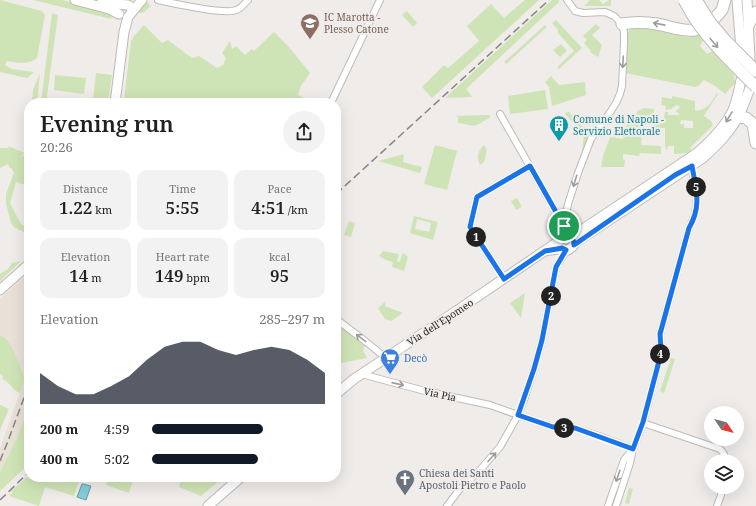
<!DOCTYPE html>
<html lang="en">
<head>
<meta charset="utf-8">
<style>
	body { margin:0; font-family:"Noto Serif",serif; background:#f2f2f2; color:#202124; height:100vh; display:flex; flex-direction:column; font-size:15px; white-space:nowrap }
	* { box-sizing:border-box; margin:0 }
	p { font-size:13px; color:#757577 }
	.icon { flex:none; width:22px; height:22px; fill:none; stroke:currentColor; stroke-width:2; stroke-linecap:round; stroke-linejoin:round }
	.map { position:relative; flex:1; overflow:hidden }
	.panel { position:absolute; left:24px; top:98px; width:317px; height:384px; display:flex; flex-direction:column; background:#fff; border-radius:16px; box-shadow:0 4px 16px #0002 }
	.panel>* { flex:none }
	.needle { width:26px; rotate:125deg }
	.tools { position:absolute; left:704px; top:406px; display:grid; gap:8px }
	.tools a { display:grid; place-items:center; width:40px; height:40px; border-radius:50%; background:#fff; box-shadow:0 4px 16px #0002; font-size:20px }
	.pin { position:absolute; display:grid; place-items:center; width:34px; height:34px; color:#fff; margin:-17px; border:2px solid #fff; border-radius:50%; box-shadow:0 1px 4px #0007 }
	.km { position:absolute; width:20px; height:20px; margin:-10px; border-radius:50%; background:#222; color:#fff; font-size:11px; line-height:20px; text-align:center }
	.round { display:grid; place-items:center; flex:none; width:42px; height:42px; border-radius:21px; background:#f2f2f2 }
	.summary { display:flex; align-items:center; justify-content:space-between; height:68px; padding:0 16px }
	h1 { font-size:22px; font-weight:600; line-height:30px }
	.metrics { display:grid; grid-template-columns:repeat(3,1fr); gap:6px; height:68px; padding:4px 16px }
	.metrics div { display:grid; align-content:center; border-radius:10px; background:#f2f2f2; text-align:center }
	.metrics b { font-size:17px; font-weight:600 }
	.metrics small { font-size:11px; font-weight:400 }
	.metrics p { font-size:11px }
	.chart { height:112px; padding:8px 16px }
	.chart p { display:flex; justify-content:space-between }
	.chart svg { width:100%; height:72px; margin-top:4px; fill:#111827; opacity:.7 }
	ul { padding:0 16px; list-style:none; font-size:13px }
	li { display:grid; grid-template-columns:64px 48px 1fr; align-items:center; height:30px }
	li i { height:10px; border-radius:5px; background:#111827 }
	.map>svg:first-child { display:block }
</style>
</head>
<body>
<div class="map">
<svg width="756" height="506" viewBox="0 0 756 506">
	<rect width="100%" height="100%" fill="#efecea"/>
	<path fill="#e9e0d8" d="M29,272V405L17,438L0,472V448L25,379L18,363L2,335H0V299Z"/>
	<path fill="#cfe4b6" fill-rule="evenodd" d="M0,0L42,11L45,15L37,58C29,65 17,63 7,61L5,65L11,69L34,72L27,78L0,72Z
		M33,0H62L112,13L111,19Z
		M525,0H539L432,98L422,87L444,65L448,68L479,41L467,26L491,4L504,18Z
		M552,0H559V2L466,89L472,97L445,98Z
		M590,0H599L603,4L609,0H611V6H584Z
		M146,1L151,6L143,13L135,12Z
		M407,11L417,23L413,27L402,15Z
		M52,13L58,15L46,103H41Z
		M556,20L582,48L559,69L557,67L574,51L558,33V30L552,23Z
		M596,24L600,28L592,35L602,45L598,57L590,52L591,51L584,43L587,40L583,36Z
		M144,25L162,43L168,40L192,58L199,56L217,68L223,65L226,58L222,53L230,41L232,49L236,46L245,55L252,49L254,51L274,32L289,47L310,73L301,86L298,95L313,103H138L137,101L124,99L131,41L134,36Z
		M545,25L547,27L506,64L504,62Z
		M640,27L687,37H691L698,33L703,40L700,46L707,54L712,51L734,75L735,83L725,94L715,86L704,80L698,86L695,87L625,73L627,32L633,28Z
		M561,44L567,51L560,57L553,50Z
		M40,73L37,103H32L33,90Z
		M96,73L112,75L108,103H102V99H93Z
		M55,75L86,78L84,94L54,90Z
		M551,76L559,85L585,82L586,95L552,106L549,87L545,82Z
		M545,90L548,109L510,114L508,96Z
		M717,93L718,94L704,116L711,121L713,125L690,148L692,150L687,153L674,154V146H668L667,150H666L665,144V128H653L654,122H662L663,119H664L665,112H668V115H679V113L675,112L680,107L677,105L671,109L665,110L666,106L661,105L662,97L672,99V96L695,101V111C709,109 709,105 717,93ZM681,120L693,121V128H684V124H680Z
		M644,108L654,109L653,118H648V124L642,125L641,145L661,146V154L640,153L639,156L623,154V159L625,160L624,167H601L603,156L610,137L623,139L628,118L636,119L637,111Z
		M568,111L590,135L582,151L584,135L565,114Z
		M489,115L491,117L475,126L458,123V117L454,116Z
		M435,145L457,151L447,190L424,184Z
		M484,145L487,150L484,162L480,165C476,158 478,150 484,145Z
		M8,146L25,153L19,158L28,153L29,151V186L16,182L10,203L21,224L29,228V235L14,227L11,223L6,203V194L14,173L12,169L9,167L8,164L0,168V148H9Z
		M404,154L403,162L422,167L420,173L378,161Z
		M517,198L522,207L516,210L511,201Z
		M414,216L438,222L433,240L410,233ZM417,219L431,223L429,232L415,229Z
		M349,221L355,223L351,237L344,235Z
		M383,251L399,254L397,261L400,262L402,254L404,253L408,257L404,271L392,267L393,262L386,260L379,256Z
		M21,261L0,281V274L8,269L12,263Z
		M525,293L521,318L510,303Z
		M386,301L385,306L403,313L391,321L385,319L378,308Z
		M336,323L365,346L363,350L367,358L336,364V353L337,347L336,346Z
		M0,335C11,340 14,353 19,364C21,369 23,374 25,379L20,393C14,391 12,386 8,383C6,381 4,380 2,379L3,376L0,374Z
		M671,358L675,359L664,393L660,391Z
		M0,405L9,409L0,430Z
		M29,405V464L0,491V472L17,438Z
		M29,475V477H85L84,479L80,478L74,496L45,487L39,506L9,496L13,492H10Z
		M108,477H134L129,493L106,485Z
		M182,477H224L201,496L179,487Z
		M629,488L633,489L629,504L625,503Z"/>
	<path fill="#85cedc" stroke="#699ca5" d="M82,484H83L91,486L86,500L77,497Z"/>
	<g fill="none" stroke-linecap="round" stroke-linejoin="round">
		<g stroke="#bebbb8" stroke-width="8">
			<path id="street" d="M158,0C171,3 226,15 236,10C241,9 245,3 248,0
				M331,103L380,0
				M500,114L564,226
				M562,237L568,204L578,173L591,139L611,111L616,103L620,94L622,86L624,43V32L622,24L614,16L605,12L583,13L575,11L567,0
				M504,279L470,227L477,197L530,166
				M336,319L365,341L386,358
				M361,374L425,391L490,405L518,415L553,427L575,428L599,436L633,449
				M643,423L720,449L724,454L725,461
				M447,506L459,490L480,470L500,447L518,415L524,400L534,369L542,340L556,267L567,250
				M608,506L624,460L633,449
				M616,506L630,463L633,449L643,423L658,365L661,350L660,334L689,228C701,206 697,189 691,166
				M717,506L721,495L722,487"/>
		</g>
		<g stroke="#bebbb8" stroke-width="11">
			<path id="secondary" d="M75,0L109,9L119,14
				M737,0L741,49
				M747,0L750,58
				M102,1L116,4L128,5L131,7L132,12
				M115,103L124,32L128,17L142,0
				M570,236L577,233L697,153C711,141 725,127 733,110C737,100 739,90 741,80
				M545,251L557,249L568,250L572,247L576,242L703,158C716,146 729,134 738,117C743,108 746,98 750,88
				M0,290L29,264
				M336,394L354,379L446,318L559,241
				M208,506L241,477"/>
		</g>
		<g stroke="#bebbb8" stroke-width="13">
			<path id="highway" d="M715,18L722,10L725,0
				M622,24C634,22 645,22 657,24C669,26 682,32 695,30
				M749,24L754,14L756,12
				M738,117L746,118L753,124L756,143"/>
		</g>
		<use href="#street" stroke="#fff" stroke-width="6"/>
		<use href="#secondary" stroke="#fff" stroke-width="9"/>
		<use href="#highway" stroke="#fff" stroke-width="11"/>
		<path stroke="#878584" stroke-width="1.5" stroke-dasharray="8 4" stroke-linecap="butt" d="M336,194L549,0
			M0,461L8,441L29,384
			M0,500L29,472"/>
		<g stroke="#bebbb8" stroke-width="13" stroke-linecap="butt">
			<path id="highway-bridge" d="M684,0C688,7 692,15 697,22C714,46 735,66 756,87
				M696,0L710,22L725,40L756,71"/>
		</g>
		<use href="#highway-bridge" stroke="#fff" stroke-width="11"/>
	</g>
	<defs><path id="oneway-shaft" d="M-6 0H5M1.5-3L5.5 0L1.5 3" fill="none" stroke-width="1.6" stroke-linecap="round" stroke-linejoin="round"/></defs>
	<g stroke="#9e9d9d">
		<use href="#oneway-shaft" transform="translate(659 24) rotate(-169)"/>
		<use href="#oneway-shaft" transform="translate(714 43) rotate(50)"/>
		<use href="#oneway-shaft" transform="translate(623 62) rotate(93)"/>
		<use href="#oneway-shaft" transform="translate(729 117) rotate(121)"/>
		<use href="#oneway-shaft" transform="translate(575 181) rotate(107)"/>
		<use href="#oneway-shaft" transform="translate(361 338) rotate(-142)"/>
		<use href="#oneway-shaft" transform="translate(398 384) rotate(13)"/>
		<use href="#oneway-shaft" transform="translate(492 457) rotate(-48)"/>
		<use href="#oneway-shaft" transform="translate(618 476) rotate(109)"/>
	</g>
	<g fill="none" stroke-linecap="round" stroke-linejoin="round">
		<g stroke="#fff" stroke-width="8">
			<path id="route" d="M530,166L564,226L563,232L566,235C572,236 574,239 574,245L675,175L692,166C696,189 702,206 689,228L660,334L661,350L658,365L643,422L633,449L575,428L553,427L518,415L534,369L542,340L556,267L566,250L562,248L557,249L545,251L504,279L470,227L477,197Z"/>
		</g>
		<use href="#route" stroke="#1a73e8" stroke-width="5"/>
	</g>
	<defs>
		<g id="school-pin" transform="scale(1)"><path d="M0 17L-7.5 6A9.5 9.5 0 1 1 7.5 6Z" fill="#8d6e63" stroke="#efecea"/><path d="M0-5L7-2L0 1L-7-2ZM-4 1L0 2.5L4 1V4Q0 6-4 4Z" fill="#fff"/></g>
		<g id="building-pin" transform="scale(1)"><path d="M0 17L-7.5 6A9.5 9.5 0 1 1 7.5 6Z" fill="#0f9aa8" stroke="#efecea"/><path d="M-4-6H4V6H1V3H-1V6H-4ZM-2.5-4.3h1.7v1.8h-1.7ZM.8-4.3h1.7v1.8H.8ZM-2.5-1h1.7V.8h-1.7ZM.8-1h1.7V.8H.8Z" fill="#fff"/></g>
		<g id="supermarket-pin" transform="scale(1)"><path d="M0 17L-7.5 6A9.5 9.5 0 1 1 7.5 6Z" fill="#3f7fe0" stroke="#efecea"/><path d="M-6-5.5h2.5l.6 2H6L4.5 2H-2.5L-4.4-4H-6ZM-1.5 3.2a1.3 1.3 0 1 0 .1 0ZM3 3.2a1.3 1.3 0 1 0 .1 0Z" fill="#fff"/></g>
		<g id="church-pin" transform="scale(1)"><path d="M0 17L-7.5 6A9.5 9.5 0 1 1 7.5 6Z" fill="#6b7280" stroke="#efecea"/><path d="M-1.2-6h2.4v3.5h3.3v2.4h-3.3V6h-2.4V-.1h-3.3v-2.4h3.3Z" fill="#fff"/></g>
	</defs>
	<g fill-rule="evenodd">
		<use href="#school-pin" x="310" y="23"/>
		<use href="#building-pin" x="559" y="125"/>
		<use href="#supermarket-pin" x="390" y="358"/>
		<use href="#church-pin" x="405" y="479"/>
	</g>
	<g text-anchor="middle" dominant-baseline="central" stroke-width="4" stroke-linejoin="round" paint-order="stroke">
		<g font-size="10" fill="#785e54" stroke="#efecea" text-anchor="start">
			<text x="324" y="17">IC Marotta -<tspan x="324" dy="12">Plesso Catone</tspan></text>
		</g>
		<g font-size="10" fill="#0d838f" stroke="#efecea" text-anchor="start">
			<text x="573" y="119">Comune di Napoli -<tspan x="573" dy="12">Servizio Elettorale</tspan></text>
		</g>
		<g font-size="10" fill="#272625" stroke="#efecea">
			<text transform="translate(440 322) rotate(-33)">Via dell'Epomeo</text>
			<text transform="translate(440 394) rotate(12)">Via Pia</text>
		</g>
		<g font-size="10" fill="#366cbe" stroke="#efecea" text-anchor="start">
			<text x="404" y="358">Decò</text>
		</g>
		<g font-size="10" fill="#5b616d" stroke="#efecea" text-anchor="start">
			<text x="419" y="473">Chiesa dei Santi<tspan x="419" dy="12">Apostoli Pietro e Paolo</tspan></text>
		</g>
	</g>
</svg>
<div class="tools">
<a><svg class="needle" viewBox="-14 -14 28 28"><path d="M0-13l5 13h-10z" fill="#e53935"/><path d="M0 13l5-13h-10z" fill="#757577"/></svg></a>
<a><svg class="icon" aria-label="layers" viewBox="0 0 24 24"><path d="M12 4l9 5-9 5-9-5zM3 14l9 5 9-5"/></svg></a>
</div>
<div class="pin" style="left:564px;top:226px;background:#1e9e55"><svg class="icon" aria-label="arrive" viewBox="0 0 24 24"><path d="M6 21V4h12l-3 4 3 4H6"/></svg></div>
<b class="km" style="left:476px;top:237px">1</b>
<b class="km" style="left:551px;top:296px">2</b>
<b class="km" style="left:564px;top:428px">3</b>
<b class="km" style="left:660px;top:354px">4</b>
<b class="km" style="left:696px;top:187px">5</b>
<section class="panel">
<div class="summary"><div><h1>Evening run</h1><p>20:26</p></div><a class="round"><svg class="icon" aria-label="share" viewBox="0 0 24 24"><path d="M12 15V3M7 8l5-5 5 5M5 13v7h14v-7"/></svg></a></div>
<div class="metrics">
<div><p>Distance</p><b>1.22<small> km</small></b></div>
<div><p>Time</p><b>5:55</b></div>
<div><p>Pace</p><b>4:51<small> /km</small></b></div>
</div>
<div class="metrics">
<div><p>Elevation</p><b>14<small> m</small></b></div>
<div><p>Heart rate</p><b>149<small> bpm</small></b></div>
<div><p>kcal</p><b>95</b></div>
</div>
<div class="chart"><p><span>Elevation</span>285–297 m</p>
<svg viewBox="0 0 160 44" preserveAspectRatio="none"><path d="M0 44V25L10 33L20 38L30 38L40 33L50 27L60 17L70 9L80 6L90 6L100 11L110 14L120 11L130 9L140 11L150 17L160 25V44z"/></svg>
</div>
<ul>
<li><b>200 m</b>4:59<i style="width:64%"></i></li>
<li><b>400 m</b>5:02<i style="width:61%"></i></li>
</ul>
</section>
</div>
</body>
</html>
